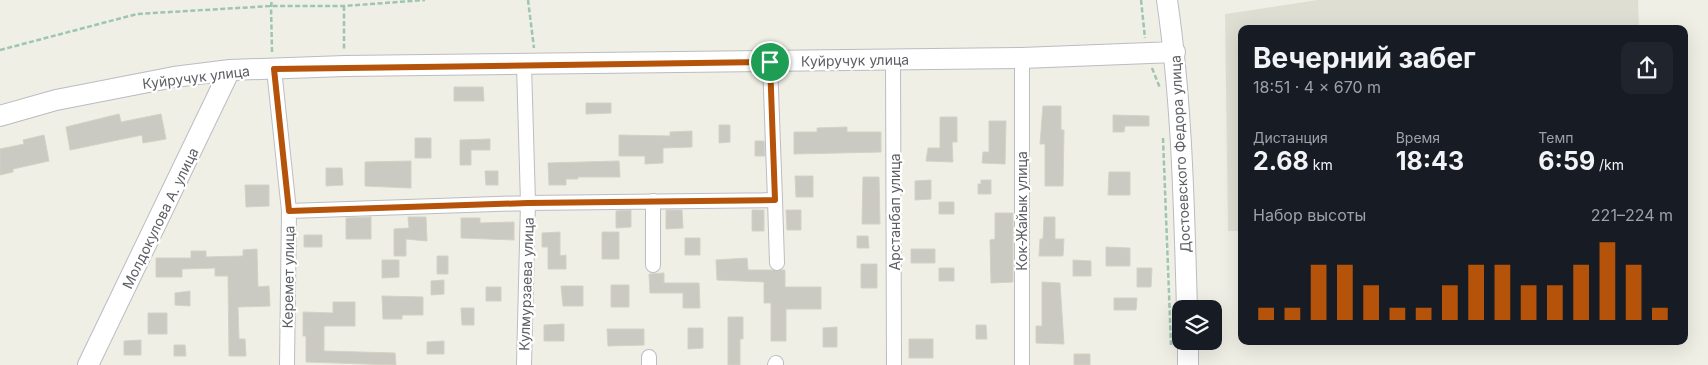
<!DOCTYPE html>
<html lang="ru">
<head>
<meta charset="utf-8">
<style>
	body { margin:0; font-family:Inter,sans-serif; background:#20242c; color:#f1f3f6; height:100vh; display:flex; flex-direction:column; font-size:19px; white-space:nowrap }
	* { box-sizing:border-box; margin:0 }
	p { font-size:16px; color:#9ea1a6 }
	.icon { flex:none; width:28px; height:28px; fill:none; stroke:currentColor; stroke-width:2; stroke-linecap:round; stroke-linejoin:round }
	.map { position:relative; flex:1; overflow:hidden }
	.drawer { position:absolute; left:1238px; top:25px; width:450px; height:320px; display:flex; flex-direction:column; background:#171b24; border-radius:10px; box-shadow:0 5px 20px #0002 }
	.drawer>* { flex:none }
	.controls { position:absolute; left:1172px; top:300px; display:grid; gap:10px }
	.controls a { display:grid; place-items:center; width:50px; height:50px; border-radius:10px; background:#171b24; box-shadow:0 5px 20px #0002; font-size:25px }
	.pin { position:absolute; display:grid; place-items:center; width:42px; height:42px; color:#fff; margin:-21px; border:2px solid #fff; border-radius:50%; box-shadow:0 1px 5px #0007 }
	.round { display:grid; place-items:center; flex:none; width:52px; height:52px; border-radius:10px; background:#20242c }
	.head { display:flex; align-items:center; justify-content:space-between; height:85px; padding:0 15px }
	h1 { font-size:28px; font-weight:700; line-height:38px }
	.figures { display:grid; grid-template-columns:repeat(3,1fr); gap:8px; height:85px; padding:5px 15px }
	.figures div { display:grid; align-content:center }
	.figures b { font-size:25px; font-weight:700 }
	.figures small { font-size:14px; font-weight:400 }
	.figures p { font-size:14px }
	.chart { height:140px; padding:10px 15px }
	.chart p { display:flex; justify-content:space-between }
	.chart svg { width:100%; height:90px; margin-top:5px; stroke:#b45309; stroke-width:6 }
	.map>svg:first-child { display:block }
</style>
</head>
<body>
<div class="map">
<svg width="1708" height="365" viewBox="0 0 1708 365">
	<rect width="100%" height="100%" fill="#efefe5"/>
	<path fill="#deded3" d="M1318,0H1638L1639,29H1241V231H1228L1225,14Z"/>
	<path fill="#cac9c2" stroke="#d3d2c4" d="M454,87H483L484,101H454Z
		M586,103H611V113L586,114Z
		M1043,106H1061V130H1064L1063,186H1045V144H1040Z
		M119,114L121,122L161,114L166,139L143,143L142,135L70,150L66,127Z
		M1113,115L1149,116V126H1125L1124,132H1113Z
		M940,117H957V142H952L953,162L926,161L928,148H940Z
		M989,121H1006L1005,164L982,163L983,152H989Z
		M719,125H730V142L719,143Z
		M847,127V132H881V152L794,154V132H817V128Z
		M692,131V147L663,148V163L645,164V156H619V135L670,136V132Z
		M44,135L49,161L13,169V172L0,175V149L24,144L23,140Z
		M415,138H431V158H415Z
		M490,139V150H471V165H460V140Z
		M755,141H764L765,156H755Z
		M411,161V188L365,186V162Z
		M619,161L620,177H578V179H566V185H549L548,163Z
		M326,168H342L343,185L326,186Z
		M485,171H498V185H486Z
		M1109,172H1130V195H1108Z
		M795,176H813V197H796Z
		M863,177H879L880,224H862Z
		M931,180V199L915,200V181Z
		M981,180H991V194H978V184H981Z
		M245,185H269V206L246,207Z
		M939,202H954V214H939Z
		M631,210V227L616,228V211Z
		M666,210H682L683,228L666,229Z
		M752,210H764V231H752Z
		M786,210H801V230H787Z
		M995,213H1013V282L991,283L990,240L995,239Z
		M371,217V239H346V218Z
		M408,217H426L427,241L406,239V256H394V229L409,228Z
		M1044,217H1055V239H1064L1063,256H1039L1040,239H1043Z
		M461,218H480V223L514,222V240L461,238Z
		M560,232V256L566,255V269H548V247H542V233Z
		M602,232H619V259H602Z
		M304,235H322V247H304Z
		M857,236H868L869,248H857Z
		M685,238H700V255H685Z
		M1106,247L1130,248V266H1106Z
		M257,249L258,287L269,286L270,306L238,307L239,339H245L246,356H229L228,276H215V268L182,269V277H156V258H191V251H206V257L243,256V250Z
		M911,249H935V263H911Z
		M437,256H448V274H437Z
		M747,258L748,270H785V287H821V309H786V341H771V303H764V282L717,280L716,260Z
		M382,260H399V277L382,278Z
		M1073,260L1091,261V276H1073Z
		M861,264H877V288H861Z
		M939,268H954V281H939Z
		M1137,268H1152L1151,287H1137Z
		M664,273V283H699L700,308H683V293H650L649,274Z
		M444,280V294L431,295V281Z
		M1042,282L1060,283L1064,344L1036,343V326H1042Z
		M611,285H629V307H611Z
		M561,286H583V306H563Z
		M486,287H501V301H486Z
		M190,291V306L175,305V293Z
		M382,296L423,297V315H402V319H383Z
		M1114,298H1137L1136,310H1114Z
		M333,302H355V326H324V351L395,353L396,365L306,362V336H303V312L333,313Z
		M461,308H474V325H462Z
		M148,313H167V334H148Z
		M728,317H743V339H740V365H728Z
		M564,324V341H544V325Z
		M976,325H986L987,339H976Z
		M837,327V347H823V328Z
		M688,328H703V348L688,349Z
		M607,329H644V345L608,346Z
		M909,339H933V358H909Z
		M141,340V355H124V341Z
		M444,341V354H427V342Z
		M174,345H185L186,356H174Z
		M1074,354H1090V365H1074Z"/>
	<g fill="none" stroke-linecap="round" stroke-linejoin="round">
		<g stroke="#bcbdc3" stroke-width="16">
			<path id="street" d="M1022,58V365
				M893,59L894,365
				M524,65L528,203L524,365
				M274,69L289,211L287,365
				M775,200L777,263
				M653,201V265
				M289,211L528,203L775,200L770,62
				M649,357V365
				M775,365L776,363"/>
		</g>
		<g stroke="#bbbcc2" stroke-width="22">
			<path id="secondary" d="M1167,0C1182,102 1184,205 1187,309
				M0,116L56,100L174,77L230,70L345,66L1022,58L1175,52
				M1188,341V365
				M88,365L230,70"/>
		</g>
		<path stroke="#9dc5b2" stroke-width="2.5" stroke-dasharray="5 2.5" stroke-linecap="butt" d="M528,0L534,48
			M1141,0L1145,38
			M344,6V50
			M0,50L137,14L271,6H344L425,0
			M272,52L271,6L272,0
			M1152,68L1160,88
			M1163,138L1171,345"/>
		<use href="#street" stroke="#fff" stroke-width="14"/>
		<use href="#secondary" stroke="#fff" stroke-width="20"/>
	</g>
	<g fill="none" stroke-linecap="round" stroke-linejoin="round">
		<g stroke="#fff" stroke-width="10">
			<path id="route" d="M770,62L775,200L528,203L289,211L274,69Z"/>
		</g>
		<use href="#route" stroke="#b45309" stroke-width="6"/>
	</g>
	<g text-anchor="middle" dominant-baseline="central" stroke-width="4.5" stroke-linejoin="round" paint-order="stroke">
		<g font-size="14" fill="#5d5f65" stroke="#fff">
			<text transform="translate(855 60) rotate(-1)">Куйручук улица</text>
			<text transform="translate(196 77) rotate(-7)">Куйручук улица</text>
			<text transform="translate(1180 154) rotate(-93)">Достоевского Федора улица</text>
			<text transform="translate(1021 211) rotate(-90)">Кок-Жайык улица</text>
			<text transform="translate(894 212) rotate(-90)">Арстанбап улица</text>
			<text transform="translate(160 218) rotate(-64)">Молдокулова А. улица</text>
			<text transform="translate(288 277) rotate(-89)">Керемет улица</text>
			<text transform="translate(526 284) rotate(-88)">Кулмурзаева улица</text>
		</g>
	</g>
</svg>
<div class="controls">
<a><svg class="icon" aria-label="layers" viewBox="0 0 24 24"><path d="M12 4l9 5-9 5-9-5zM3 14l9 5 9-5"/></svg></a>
</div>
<div class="pin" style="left:770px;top:62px;background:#1e9e55"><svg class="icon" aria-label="arrive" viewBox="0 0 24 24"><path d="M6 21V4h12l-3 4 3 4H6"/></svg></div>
<section class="drawer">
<div class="head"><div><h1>Вечерний забег</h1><p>18:51 · 4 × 670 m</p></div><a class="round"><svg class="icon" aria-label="share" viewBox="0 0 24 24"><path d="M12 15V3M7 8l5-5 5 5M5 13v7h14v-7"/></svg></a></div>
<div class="figures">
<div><p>Дистанция</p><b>2.68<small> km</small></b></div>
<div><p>Время</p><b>18:43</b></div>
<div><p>Темп</p><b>6:59<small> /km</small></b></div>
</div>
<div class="chart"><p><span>Набор высоты</span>221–224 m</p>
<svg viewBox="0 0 160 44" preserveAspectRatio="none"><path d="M5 44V38M15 44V38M25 44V17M35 44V17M45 44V27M55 44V38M65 44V38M75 44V27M85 44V17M95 44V17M105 44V27M115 44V27M125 44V17M135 44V6M145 44V17M155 44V38"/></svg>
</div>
</section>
</div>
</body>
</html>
